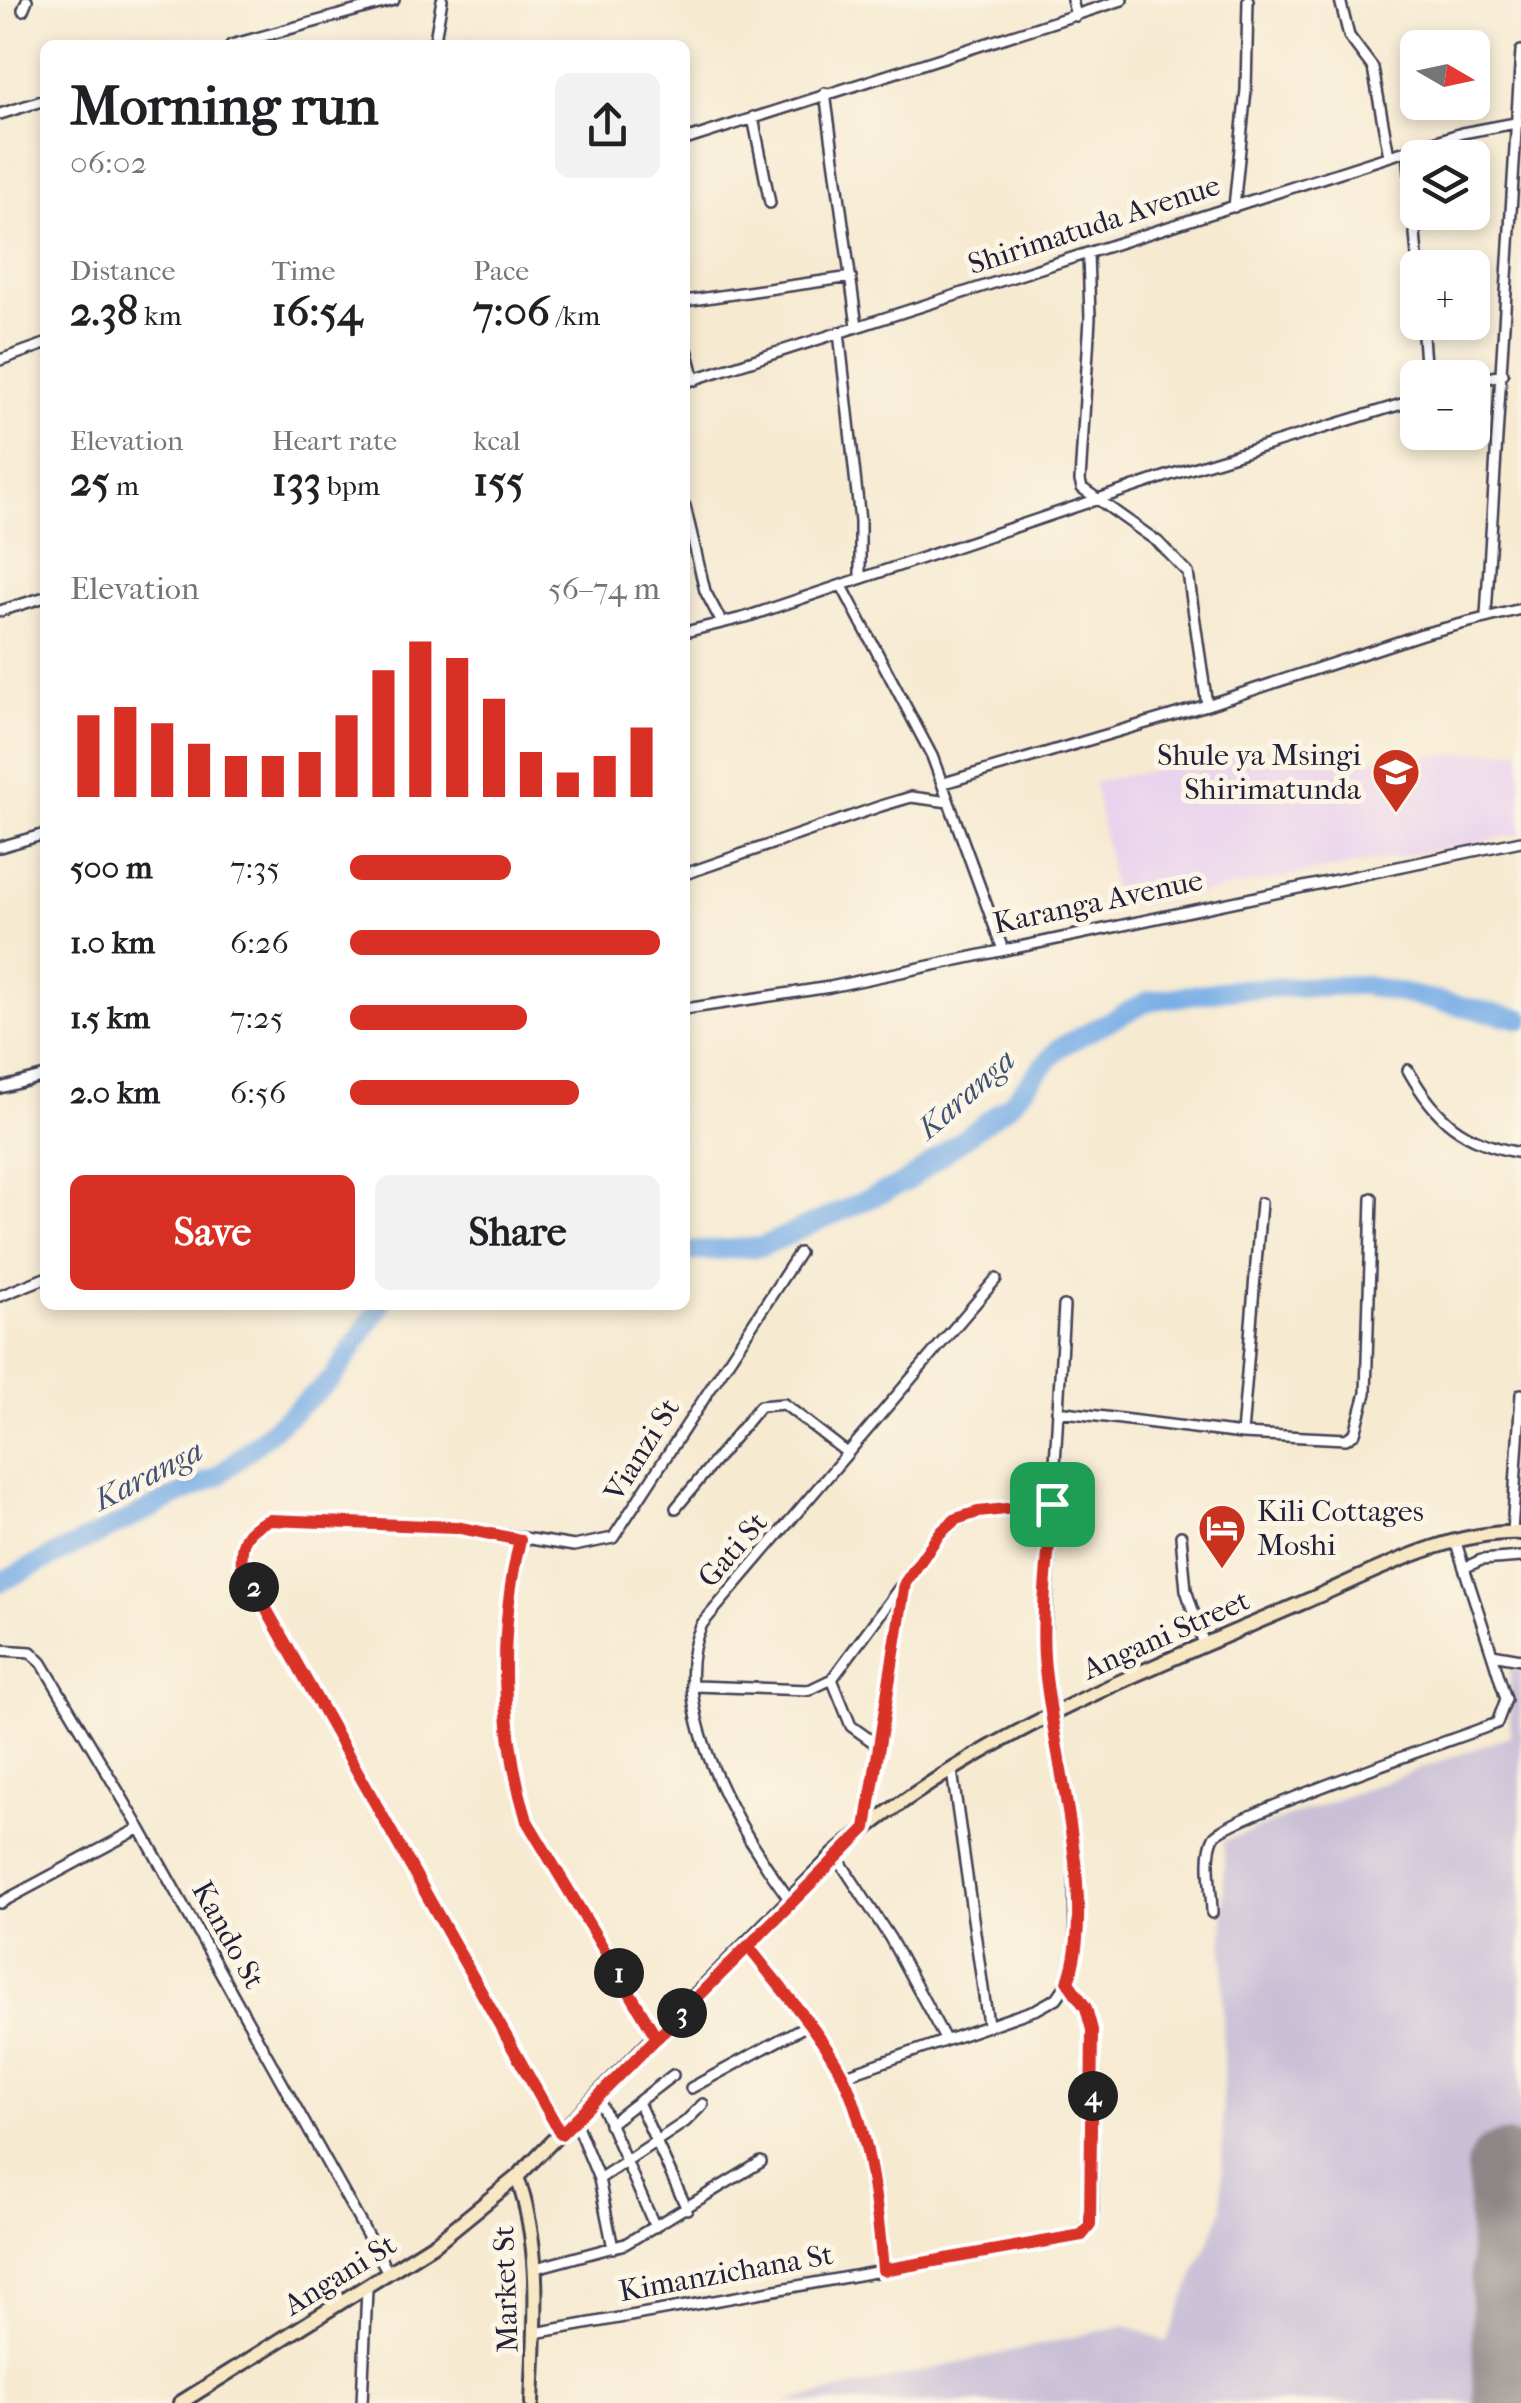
<!DOCTYPE html>
<html lang="en">
<head>
<meta charset="utf-8">
<style>
	body { margin:0; font-family:"IM FELL French Canon",serif; background:#f2f2f2; color:#202124; height:100vh; display:flex; flex-direction:column; font-size:38px; white-space:nowrap }
	* { box-sizing:border-box; margin:0 }
	p { font-size:32px; color:#757577 }
	.icon { flex:none; width:55px; height:55px; fill:none; stroke:currentColor; stroke-width:2; stroke-linecap:round; stroke-linejoin:round }
	.map { position:relative; flex:1; overflow:hidden }
	.drawer { position:absolute; left:40px; top:40px; width:650px; height:1270px; display:flex; flex-direction:column; background:#fff; border-radius:15px; box-shadow:0 5px 15px #0003 }
	.drawer>* { flex:none }
	.needle { width:65px; rotate:99deg }
	.tools { position:absolute; left:1400px; top:30px; display:grid; gap:20px }
	.tools a { display:grid; place-items:center; width:90px; height:90px; border-radius:15px; background:#fff; box-shadow:0 5px 15px #0003; font-size:50px }
	.pin { position:absolute; display:grid; place-items:center; width:85px; height:85px; color:#fff; margin:-42px; border-radius:20px; box-shadow:0 5px 15px #0006 }
	.km { position:absolute; width:50px; height:50px; margin:-25px; border-radius:50%; background:#222; color:#fff; font-size:28px; line-height:50px; text-align:center }
	.round { display:grid; place-items:center; flex:none; width:105px; height:105px; border-radius:15px; background:#f2f2f2 }
	.overview { display:flex; align-items:center; justify-content:space-between; height:170px; padding:0 30px }
	h1 { font-size:55px; font-weight:700; line-height:75px }
	.metrics { display:grid; grid-template-columns:repeat(3,1fr); gap:15px; height:170px; padding:10px 30px }
	.metrics div { display:grid; align-content:center }
	.metrics b { font-size:42px; font-weight:700 }
	.metrics small { font-size:28px; font-weight:400 }
	.metrics p { font-size:28px }
	.chart { height:280px; padding:20px 30px }
	.chart p { display:flex; justify-content:space-between }
	.chart svg { width:100%; height:180px; margin-top:10px; stroke:#d93025; stroke-width:6 }
	.action { display:flex; gap:20px; margin-top:auto; padding:20px 30px }
	.action a { flex:1; height:115px; border-radius:15px; background:#d93025; color:#fff; font-size:40px; font-weight:700; line-height:115px; text-align:center }
	.action a+a { background:#f2f2f2; color:#202124 }
	ul { padding:0 30px; list-style:none; font-size:32px }
	li { display:grid; grid-template-columns:160px 120px 1fr; align-items:center; height:75px }
	li i { height:25px; border-radius:12px; background:#d93025 }
	.map>svg:first-child { display:block }
</style>
</head>
<body>
<div class="map">
<svg width="1521" height="2403" viewBox="0 0 1521 2403">
	<rect width="100%" height="100%" fill="#fcf5e5"/>
	<filter id="ink" filterUnits="userSpaceOnUse"><feTurbulence type="fractalNoise" baseFrequency=".01" numOctaves="2"/><feDisplacementMap in="SourceGraphic" scale="20" xChannelSelector="R" yChannelSelector="G"/><feConvolveMatrix kernelMatrix="1 2 1 2 8 2 1 2 1" color-interpolation-filters="sRGB"/></filter>
	<filter id="wash" filterUnits="userSpaceOnUse"><feTurbulence type="fractalNoise" baseFrequency=".0048" numOctaves="4" result="noise"/><feDisplacementMap in="SourceGraphic" scale="40" xChannelSelector="R" yChannelSelector="G"/><feGaussianBlur stdDeviation="2.25" result="paint"/><feColorMatrix in="noise" values="0 0 0 0 0 0 0 0 0 0 0 0 0 0 0 0 0 1.4 0 .05"/><feComposite in="paint" operator="in"/></filter>
	<g filter="url(#wash)">
		<rect width="100%" height="100%" fill="#f6ead1"/>
		<path fill="#e9d2ed" d="M1309,741L1320,763L1521,749V834L1117,909L1094,782Z"/>
		<path fill="#c9bfd7" d="M1510,1668L1521,1671V2403H784L1126,2325L1166,2342L1222,2210L1224,1841L1510,1736Z"/>
		<g fill="none" stroke-linecap="round" stroke-linejoin="round">
			<path stroke="#79aee7" stroke-width="20" d="M685,1252L761,1247L906,1182L1010,1104L1060,1047L1148,1001L1236,989L1363,985L1521,1019
				M0,1582L218,1476L333,1378L381,1305"/>
			<path stroke="#8c8686" stroke-width="72" d="M1503,2168L1510,2403"/>
		</g>
	</g>
	<g filter="url(#ink)">
		<g fill="none" stroke-linecap="round" stroke-linejoin="round">
			<g stroke="#424052" stroke-width="14">
				<path id="street" d="M1072,0L1076,16
					M1340,0L1349,36L1373,68L1389,156
					M23,10L27,0
					M231,45L394,0
					M434,45L442,0
					M825,93L857,326
					M0,114L45,100
					M753,117L770,203
					M685,140L1122,0
					M1408,150L1418,268
					M1234,207L1246,90L1248,0
					M1088,253L1090,318L1080,481L1082,488L1158,542L1188,573L1207,705
					M685,301L851,277
					M1422,322L1426,378
					M839,332L860,521V578
					M685,341L695,380
					M0,360L45,344
					M685,382L1462,133L1521,122
					M1472,383L1503,374
					M685,506L705,591L722,623
					M842,586L932,756L1002,947
					M0,611L45,597
					M1486,615L1521,51
					M685,632L746,617L1170,475L1418,399
					M944,783L1207,705L1422,634L1521,609
					M0,847L45,834
					M685,874L881,806L911,797L949,802
					M685,1009L830,987L1521,841
					M1408,1070C1436,1120 1463,1143 1521,1153
					M0,1088L45,1076
					M0,1296L45,1278
					M1057,1411L1242,1434L1346,1439L1355,1433L1366,1393L1372,1198
					M1242,1434L1261,1203
					M676,1508L760,1406L784,1404L846,1452
					M1512,1532L1521,1394
					M1181,1536L1186,1590L1204,1644
					M520,1540C498,1631 500,1731 527,1821L657,2038
					M1456,1543L1492,1654L1521,1659
					M1464,1568L1481,1560L1521,1557
					M0,1650L31,1652L42,1663L140,1828L389,2274
					M832,1679L851,1726L876,1744
					M694,1686L809,1690L832,1679L940,1533C971,1506 1012,1508 1052,1504
					M952,1771L988,2024
					M866,1828L904,1586
					M835,1854L890,1938L945,2039
					M790,1900C742,1835 663,1706 702,1624L996,1279
					M0,1903L140,1828
					M1212,1913C1212,1892 1204,1856 1214,1837C1225,1817 1458,1738 1497,1723L1506,1699L1492,1654
					M748,1946C779,1987 819,2030 843,2076C870,2129 878,2212 883,2270
					M843,2076L1037,2009L1057,1998L1068,1982L1075,1946L1074,1865L1044,1656L1064,1306
					M691,2088L807,2025
					M598,2097L655,2227
					M638,2102L687,2209
					M575,2121L599,2179L613,2248
					M609,2124L673,2075
					M561,2135L242,1566L244,1537L269,1519L456,1527L574,1546L613,1538L799,1253
					M599,2179L685,2122L703,2104
					M536,2268L625,2244L761,2162
					M535,2333L1082,2235L1093,2211L1092,2031L1086,2009L1068,1982
					M362,2403L367,2289"/>
			</g>
			<g stroke="#424052" stroke-width="18">
				<path id="secondary" d="M517,2177C543,2250 535,2326 532,2403
					M180,2403L437,2242L517,2177L835,1854C971,1737 1142,1672 1304,1602C1370,1574 1448,1530 1521,1533"/>
			</g>
			<use href="#street" stroke="#fff" stroke-width="9"/>
			<use href="#secondary" stroke="#f7e8c3" stroke-width="12"/>
		</g>
	</g>
	<g fill="none" stroke-linecap="round" stroke-linejoin="round" filter="url(#ink)">
		<g stroke="#fff" stroke-width="20">
			<path id="route" d="M1052,1504L978,1512L956,1519L940,1533L905,1583L866,1828L657,2038L527,1821C500,1731 498,1631 520,1540L456,1527L269,1520C245,1530 240,1541 242,1566L561,2134L748,1946C779,1987 819,2030 843,2076C869,2129 878,2212 883,2270L1082,2235L1090,2225L1092,2030L1086,2008L1068,1982C1099,1897 1050,1749 1044,1657C1041,1607 1049,1554 1052,1504"/>
		</g>
		<use href="#route" stroke="#d93025" stroke-width="12"/>
	</g>
	<defs>
		<g id="school-pin" transform="scale(2.5)"><path d="M0 17L-7.5 6A9.5 9.5 0 1 1 7.5 6Z" fill="#c8321e" stroke="#fcf5e5"/><path d="M0-5L7-2L0 1L-7-2ZM-4 1L0 2.5L4 1V4Q0 6-4 4Z" fill="#fff"/></g>
		<g id="hotel-pin" transform="scale(2.5)"><path d="M0 17L-7.5 6A9.5 9.5 0 1 1 7.5 6Z" fill="#c8321e" stroke="#fcf5e5"/><path d="M-6-4.5h1.5V1H6V5H4.5V3h-9V5H-6ZM-4 0a1.8 1.8 0 1 1 3.6 0ZM.5 0V-2.5h3Q6-2.5 6 0Z" fill="#fff"/></g>
	</defs>
	<g fill-rule="evenodd">
		<use href="#school-pin" x="1396" y="772"/>
		<use href="#hotel-pin" x="1222" y="1528"/>
	</g>
	<g text-anchor="middle" dominant-baseline="central" stroke-width="10" stroke-linejoin="round" paint-order="stroke">
		<g font-size="30" fill="#22223b" stroke="#fcf5e5">
			<text transform="translate(1094 225) rotate(-18)">Shirimatuda Avenue</text>
			<text transform="translate(1098 902) rotate(-12)">Karanga Avenue</text>
			<text transform="translate(642 1450) rotate(-58)">Vianzi St</text>
			<text transform="translate(733 1550) rotate(-49)">Gati St</text>
			<text transform="translate(1166 1635) rotate(-24)">Angani Street</text>
			<text transform="translate(228 1935) rotate(61)">Kando St</text>
			<text transform="translate(726 2273) rotate(-10)">Kimanzichana St</text>
			<text transform="translate(340 2275) rotate(-32)">Angani St</text>
			<text transform="translate(506 2289) rotate(-92)">Market St</text>
		</g>
		<g font-size="30" fill="#22223b" stroke="#fcf5e5" text-anchor="end">
			<text x="1361" y="755">Shule ya Msingi<tspan x="1361" dy="34">Shirimatunda</tspan></text>
			<text x="1257" y="1511" text-anchor="start">Kili Cottages<tspan x="1257" dy="34">Moshi</tspan></text>
		</g>
		<g font-size="32" font-style="italic" fill="#405377" stroke="#fcf5e5">
			<text transform="translate(966 1094) rotate(-41)">Karanga</text>
			<text transform="translate(148 1475) rotate(-27)">Karanga</text>
		</g>
	</g>
</svg>
<div class="tools">
<a><svg class="needle" viewBox="-14 -14 28 28"><path d="M0-13l5 13h-10z" fill="#e53935"/><path d="M0 13l5-13h-10z" fill="#757577"/></svg></a>
<a><svg class="icon" aria-label="layers" viewBox="0 0 24 24"><path d="M12 4l9 5-9 5-9-5zM3 14l9 5 9-5"/></svg></a>
<a>+</a>
<a>−</a>
</div>
<div class="pin" style="left:1052px;top:1504px;background:#1e9e55"><svg class="icon" aria-label="arrive" viewBox="0 0 24 24"><path d="M6 21V4h12l-3 4 3 4H6"/></svg></div>
<b class="km" style="left:619px;top:1973px">1</b>
<b class="km" style="left:254px;top:1587px">2</b>
<b class="km" style="left:682px;top:2013px">3</b>
<b class="km" style="left:1093px;top:2096px">4</b>
<section class="drawer">
<div class="overview"><div><h1>Morning run</h1><p>06:02</p></div><a class="round"><svg class="icon" aria-label="share" viewBox="0 0 24 24"><path d="M12 15V3M7 8l5-5 5 5M5 13v7h14v-7"/></svg></a></div>
<div class="metrics">
<div><p>Distance</p><b>2.38<small> km</small></b></div>
<div><p>Time</p><b>16:54</b></div>
<div><p>Pace</p><b>7:06<small> /km</small></b></div>
</div>
<div class="metrics">
<div><p>Elevation</p><b>25<small> m</small></b></div>
<div><p>Heart rate</p><b>133<small> bpm</small></b></div>
<div><p>kcal</p><b>155</b></div>
</div>
<div class="chart"><p><span>Elevation</span>56–74 m</p>
<svg viewBox="0 0 160 44" preserveAspectRatio="none"><path d="M5 44V24M15 44V22M25 44V26M35 44V31M45 44V34M55 44V34M65 44V33M75 44V24M85 44V13M95 44V6M105 44V10M115 44V20M125 44V33M135 44V38M145 44V34M155 44V27"/></svg>
</div>
<ul>
<li><b>500 m</b>7:35<i style="width:52%"></i></li>
<li><b>1.0 km</b>6:26<i style="width:100%"></i></li>
<li><b>1.5 km</b>7:25<i style="width:57%"></i></li>
<li><b>2.0 km</b>6:56<i style="width:74%"></i></li>
</ul>
<div class="action"><a>Save</a><a>Share</a></div>
</section>
</div>
</body>
</html>
